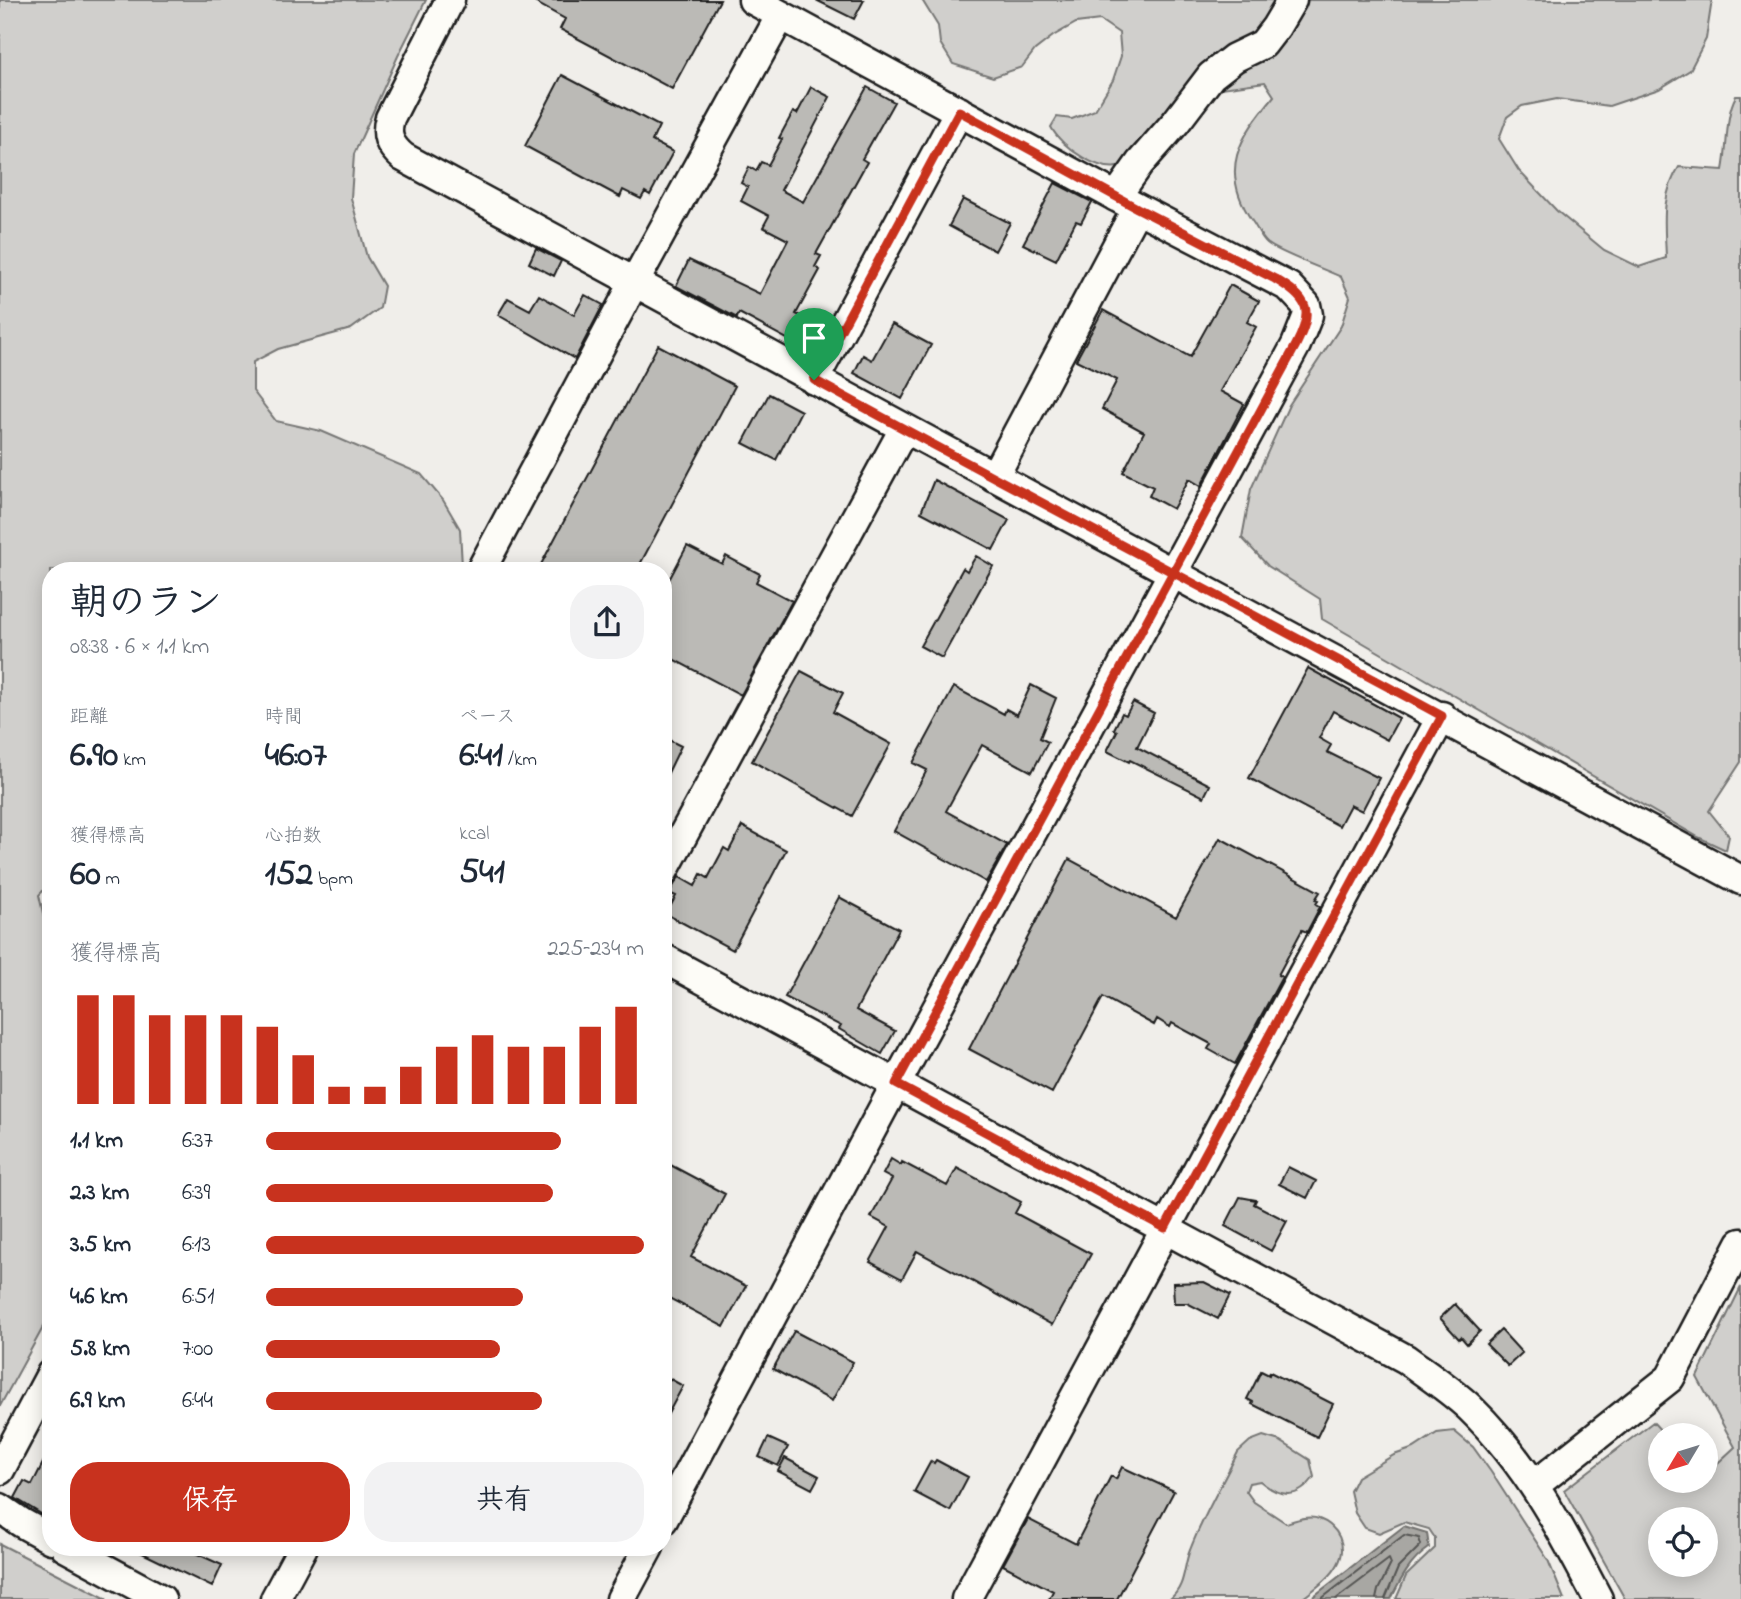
<!DOCTYPE html>
<html lang="ja">
<head>
<meta charset="utf-8">
<style>
	body { margin:0; font-family:"Indie Flower","Klee One",sans-serif; background:#f2f2f3; color:#1f2937; height:100vh; display:flex; flex-direction:column; font-size:26px; white-space:nowrap }
	* { box-sizing:border-box; margin:0 }
	p { font-size:23px; color:#747a83 }
	.icon { flex:none; width:38px; height:38px; fill:none; stroke:currentColor; stroke-width:2; stroke-linecap:round; stroke-linejoin:round }
	.map { position:relative; flex:1; overflow:hidden }
	.panel { position:absolute; left:42px; top:562px; width:630px; height:994px; display:flex; flex-direction:column; background:#fff; border-radius:28px; box-shadow:0 4px 18px #0003 }
	.panel>* { flex:none }
	.needle { width:46px; rotate:232deg }
	.buttons { position:absolute; left:1648px; top:1423px; display:grid; gap:14px }
	.buttons a { display:grid; place-items:center; width:70px; height:70px; border-radius:50%; background:#fff; box-shadow:0 4px 18px #0003; font-size:35px }
	.pin { position:absolute; display:grid; place-items:center; width:60px; height:60px; color:#fff; margin:-72px -30px; border-radius:50% 50% 50% 0; rotate:-45deg; box-shadow:0 0 7px #0007 }
	.pin .icon { rotate:45deg }
	.round { display:grid; place-items:center; flex:none; width:74px; height:74px; border-radius:28px; background:#f2f2f3 }
	.headline { display:flex; align-items:center; justify-content:space-between; height:119px; padding:0 28px }
	h1 { font-size:38px; font-weight:700; line-height:52px }
	.figures { display:grid; grid-template-columns:repeat(3,1fr); gap:10px; height:119px; padding:7px 28px }
	.figures div { display:grid; align-content:center }
	.figures b { font-size:35px; font-weight:700 }
	.figures small { font-size:19px; font-weight:400 }
	.figures p { font-size:19px }
	.chart { height:196px; padding:14px 28px }
	.chart p { display:flex; justify-content:space-between }
	.chart svg { width:100%; height:126px; margin-top:7px; stroke:#c8321e; stroke-width:6 }
	.primary-button { display:flex; gap:14px; margin-top:auto; padding:14px 28px }
	.primary-button a { flex:1; height:80px; border-radius:28px; background:#c8321e; color:#fff; font-size:28px; font-weight:700; line-height:80px; text-align:center }
	.primary-button a+a { background:#f2f2f3; color:#1f2937 }
	ul { padding:0 28px; list-style:none; font-size:23px }
	li { display:grid; grid-template-columns:112px 84px 1fr; align-items:center; height:52px }
	li i { height:18px; border-radius:9px; background:#c8321e }
	.map>svg:first-child { display:block }
</style>
</head>
<body>
<div class="map">
<svg width="1741" height="1599" viewBox="0 0 1741 1599">
	<rect width="100%" height="100%" fill="#f0eeea"/>
	<filter id="ink" filterUnits="userSpaceOnUse"><feTurbulence type="fractalNoise" baseFrequency=".0143" numOctaves="2"/><feDisplacementMap in="SourceGraphic" scale="14" xChannelSelector="R" yChannelSelector="G"/><feConvolveMatrix kernelMatrix="1 2 1 2 8 2 1 2 1" color-interpolation-filters="sRGB"/></filter>
	<g filter="url(#ink)">
		<path fill="#d0cfcc" stroke="#767674" stroke-width="2" fill-rule="evenodd" d="M0,0H426L398,56L354,154L351,198L367,257L384,286L380,308L351,329L278,349L253,362V391L276,421L321,431L421,474L443,500L460,529L462,566L460,570H51V882L39,895L51,949V1313L0,1406Z
			M922,0H1712L1706,39L1690,70L1659,89L1609,106L1557,99L1522,106L1507,117L1499,139L1519,171L1557,211L1604,250L1639,267L1666,258C1665,224 1660,197 1679,167L1723,170C1728,146 1725,115 1736,96H1741V762L1709,811L1729,836L1726,850L1698,837L1322,619L1320,599L1268,566L1242,538L1251,489L1289,405L1341,326L1350,297L1341,277C1326,270 1277,252 1267,243C1261,238 1257,228 1252,221C1218,169 1239,139 1274,96L1265,82L1185,93L1161,116L1125,165C1102,176 1061,147 1051,127L1057,117L1072,119L1095,110L1113,80L1121,56L1119,33L1100,20L1076,23L1053,36L1035,50L1022,67L993,77L953,64L940,43L938,26Z
			M1741,1287V1599H1625L1564,1490L1653,1422L1665,1435H1661V1480H1706V1474L1735,1447L1697,1377ZM1661,1519H1706V1564H1661Z
			M1454,1431L1473,1447L1491,1472L1548,1560L1564,1599H1396L1406,1576L1435,1548V1538L1429,1529L1404,1522L1379,1533L1365,1528L1355,1513L1350,1491L1357,1477L1394,1455L1414,1448L1437,1433Z
			M1263,1436L1280,1441L1310,1460L1314,1477C1298,1500 1280,1498 1260,1481L1249,1483L1246,1491L1254,1502L1286,1523C1296,1520 1309,1515 1319,1519C1338,1526 1348,1546 1338,1564C1331,1578 1314,1589 1302,1599H1170C1186,1586 1183,1567 1190,1550C1203,1516 1222,1484 1238,1452L1250,1441Z
			M0,1544L107,1599H0Z"/>
		<path fill="#a8a7a3" stroke="#706f6d" stroke-width="2" d="M1404,1526L1427,1533L1429,1548C1410,1561 1401,1579 1391,1599H1310Z"/>
		<g fill="none" stroke-linecap="round" stroke-linejoin="round">
			<path stroke="#545452" stroke-width="2" d="M1321,1599L1404,1535L1419,1538L1421,1545L1398,1568L1385,1599
				M1336,1599L1389,1559L1391,1564L1378,1590L1376,1599"/>
		</g>
		<path fill="#bbbab6" stroke="#1c1c1c" stroke-width="2" d="M531,0H720L672,89L560,29L565,19Z
			M816,0H864L854,19Z
			M562,75L659,126L652,141L673,152L650,195L645,192L641,199L623,190L620,197L525,146Z
			M811,87L830,97L781,190L803,202L867,87L894,102L862,159L867,162L816,254L821,256L815,267L820,270L796,314L811,321L798,345L739,313L737,318L676,286L689,260L760,294L788,240L763,227L769,216L741,201L748,187L741,183L749,167L756,171L761,162L768,165L782,139L779,138L793,112L797,114Z
			M1055,183L1092,202L1081,223L1076,221L1056,260L1023,244Z
			M963,199L1010,223L995,251L949,226Z
			M536,248L561,261L554,276L529,263Z
			M1230,285L1259,301L1247,322L1256,327L1220,391L1244,404L1201,486L1189,479L1173,509L1149,496L1153,487L1123,472L1144,432L1102,409L1117,380L1076,360L1103,310L1190,357Z
			M539,295L574,315L585,295L603,305L575,359L498,315L508,298L530,310Z
			M892,324L931,345L902,399L854,373L863,355L872,360Z
			M658,345L735,386L637,570H538Z
			M769,394L801,411L776,460L743,443Z
			M934,480L1009,520L993,550L921,512Z
			M687,546L722,564L726,556L760,574L756,582L792,601L741,695L673,659L663,677V591Z
			M976,556L993,566L942,658L920,646L963,568L967,571Z
			M1308,668L1399,718L1387,740L1333,711L1319,738L1331,745L1327,752L1379,778L1362,811L1350,805L1339,826L1249,778Z
			M801,671L843,693L833,712L891,744L852,816L752,761Z
			M1031,685L1056,698L1040,738L1048,742L1032,772L982,745L946,811L1007,845L986,882L894,831L927,770L913,763L954,687L1004,714L1006,709L1017,715Z
			M1133,702L1154,713L1137,747L1210,785L1204,797L1130,760L1129,762L1107,751L1117,731L1114,729L1122,713L1126,715Z
			M663,737L681,746L663,783Z
			M742,826L786,850L733,950L666,914L676,896L669,893L679,877L695,886L701,874L708,878L724,848L729,851Z
			M1220,838L1320,892L1315,900L1318,901L1316,904L1320,907L1307,932L1302,930L1278,975L1282,977L1235,1064L1208,1049L1211,1044L1172,1023L1170,1027L1157,1019L1154,1025L1103,997L1052,1093L969,1049L1069,859L1176,917Z
			M839,897L899,929L856,1010L895,1031L882,1054L839,1029L841,1026L785,997Z
			M891,1159L901,1165L902,1162L947,1186L957,1168L1021,1202L1015,1213L1091,1254L1052,1325L917,1251L902,1279L870,1262L889,1227L871,1217L892,1179L883,1174Z
			M663,1161L725,1194L691,1257L746,1286L724,1327L663,1295Z
			M1288,1167L1316,1181L1307,1198L1279,1184Z
			M1240,1197L1256,1200L1254,1204L1287,1221L1271,1251L1225,1226Z
			M1204,1282L1230,1295L1218,1319L1187,1303H1174L1173,1283Z
			M1455,1304L1480,1331L1467,1344L1461,1337L1459,1339L1440,1318Z
			M1501,1330L1522,1353L1508,1366L1486,1344Z
			M794,1331L853,1362L832,1401L773,1369Z
			M1261,1371L1269,1375L1270,1372L1333,1404L1317,1437L1252,1404L1253,1402L1247,1399Z
			M663,1375L683,1386L663,1423Z
			M768,1438L788,1447L778,1466L759,1457Z
			M51,1447V1520L15,1498L24,1481L32,1485Z
			M785,1458L819,1476L812,1489L778,1471Z
			M936,1460L968,1477L950,1511L914,1492L931,1461L934,1463Z
			M1122,1467L1174,1491L1117,1599H1049L1053,1591L1003,1565L1028,1519L1076,1544L1111,1476L1116,1479Z
			M130,1547H182L222,1565L212,1587Z"/>
		<g fill="none" stroke-linecap="round" stroke-linejoin="round">
			<g stroke="#1c1c1c" stroke-width="33">
				<path id="minor" d="M450,0L390,118C385,135 389,145 403,157L1741,880
					M1116,197L1140,163L1176,122L1211,76L1234,58L1263,44L1276,27L1292,0
					M814,380L959,111
					M994,477L1137,208
					M481,570L634,283L781,15
					M663,872L904,429
					M663,958L1406,1359C1428,1375 1451,1390 1470,1408C1527,1463 1562,1530 1598,1599
					M0,1470L51,1374
					M1535,1485L1670,1378L1741,1243
					M0,1508L22,1523L51,1539
					M663,1520L896,1084L1296,345L1308,315L1306,305L1289,287L1137,208L753,0
					M65,1547L161,1599
					M275,1599L303,1547
					M621,1599L649,1547
					M966,1599L1442,716"/>
			</g>
			<use href="#minor" stroke="#fdfcf7" stroke-width="28"/>
		</g>
	</g>
	<g fill="none" stroke-linecap="round" stroke-linejoin="round" filter="url(#ink)">
		<g stroke="#fff" stroke-width="14">
			<path id="route" d="M814,380C1022,494 1233,603 1442,716L1165,1228L896,1084L1296,345C1314,310 1309,299 1275,279L1137,208L959,111L814,380"/>
		</g>
		<use href="#route" stroke="#c8321e" stroke-width="9"/>
	</g>
</svg>
<div class="buttons">
<a><svg class="needle" viewBox="-14 -14 28 28"><path d="M0-13l5 13h-10z" fill="#e53935"/><path d="M0 13l5-13h-10z" fill="#747a83"/></svg></a>
<a><svg class="icon" aria-label="locate" viewBox="0 0 24 24"><circle cx="12" cy="12" r="6"/><path d="M12 2v4M12 18v4M2 12h4M18 12h4"/></svg></a>
</div>
<div class="pin" style="left:814px;top:380px;background:#1e9e55"><svg class="icon" aria-label="arrive" viewBox="0 0 24 24"><path d="M6 21V4h12l-3 4 3 4H6"/></svg></div>
<section class="panel">
<div class="headline"><div><h1>朝のラン</h1><p>08:38 · 6 × 1.1 km</p></div><a class="round"><svg class="icon" aria-label="share" viewBox="0 0 24 24"><path d="M12 15V3M7 8l5-5 5 5M5 13v7h14v-7"/></svg></a></div>
<div class="figures">
<div><p>距離</p><b>6.90<small> km</small></b></div>
<div><p>時間</p><b>46:07</b></div>
<div><p>ペース</p><b>6:41<small> /km</small></b></div>
</div>
<div class="figures">
<div><p>獲得標高</p><b>60<small> m</small></b></div>
<div><p>心拍数</p><b>152<small> bpm</small></b></div>
<div><p>kcal</p><b>541</b></div>
</div>
<div class="chart"><p><span>獲得標高</span>225–234 m</p>
<svg viewBox="0 0 160 44" preserveAspectRatio="none"><path d="M5 44V6M15 44V6M25 44V13M35 44V13M45 44V13M55 44V17M65 44V27M75 44V38M85 44V38M95 44V31M105 44V24M115 44V20M125 44V24M135 44V24M145 44V17M155 44V10"/></svg>
</div>
<ul>
<li><b>1.1 km</b>6:37<i style="width:78%"></i></li>
<li><b>2.3 km</b>6:39<i style="width:76%"></i></li>
<li><b>3.5 km</b>6:13<i style="width:100%"></i></li>
<li><b>4.6 km</b>6:51<i style="width:68%"></i></li>
<li><b>5.8 km</b>7:00<i style="width:62%"></i></li>
<li><b>6.9 km</b>6:44<i style="width:73%"></i></li>
</ul>
<div class="primary-button"><a>保存</a><a>共有</a></div>
</section>
</div>
</body>
</html>
